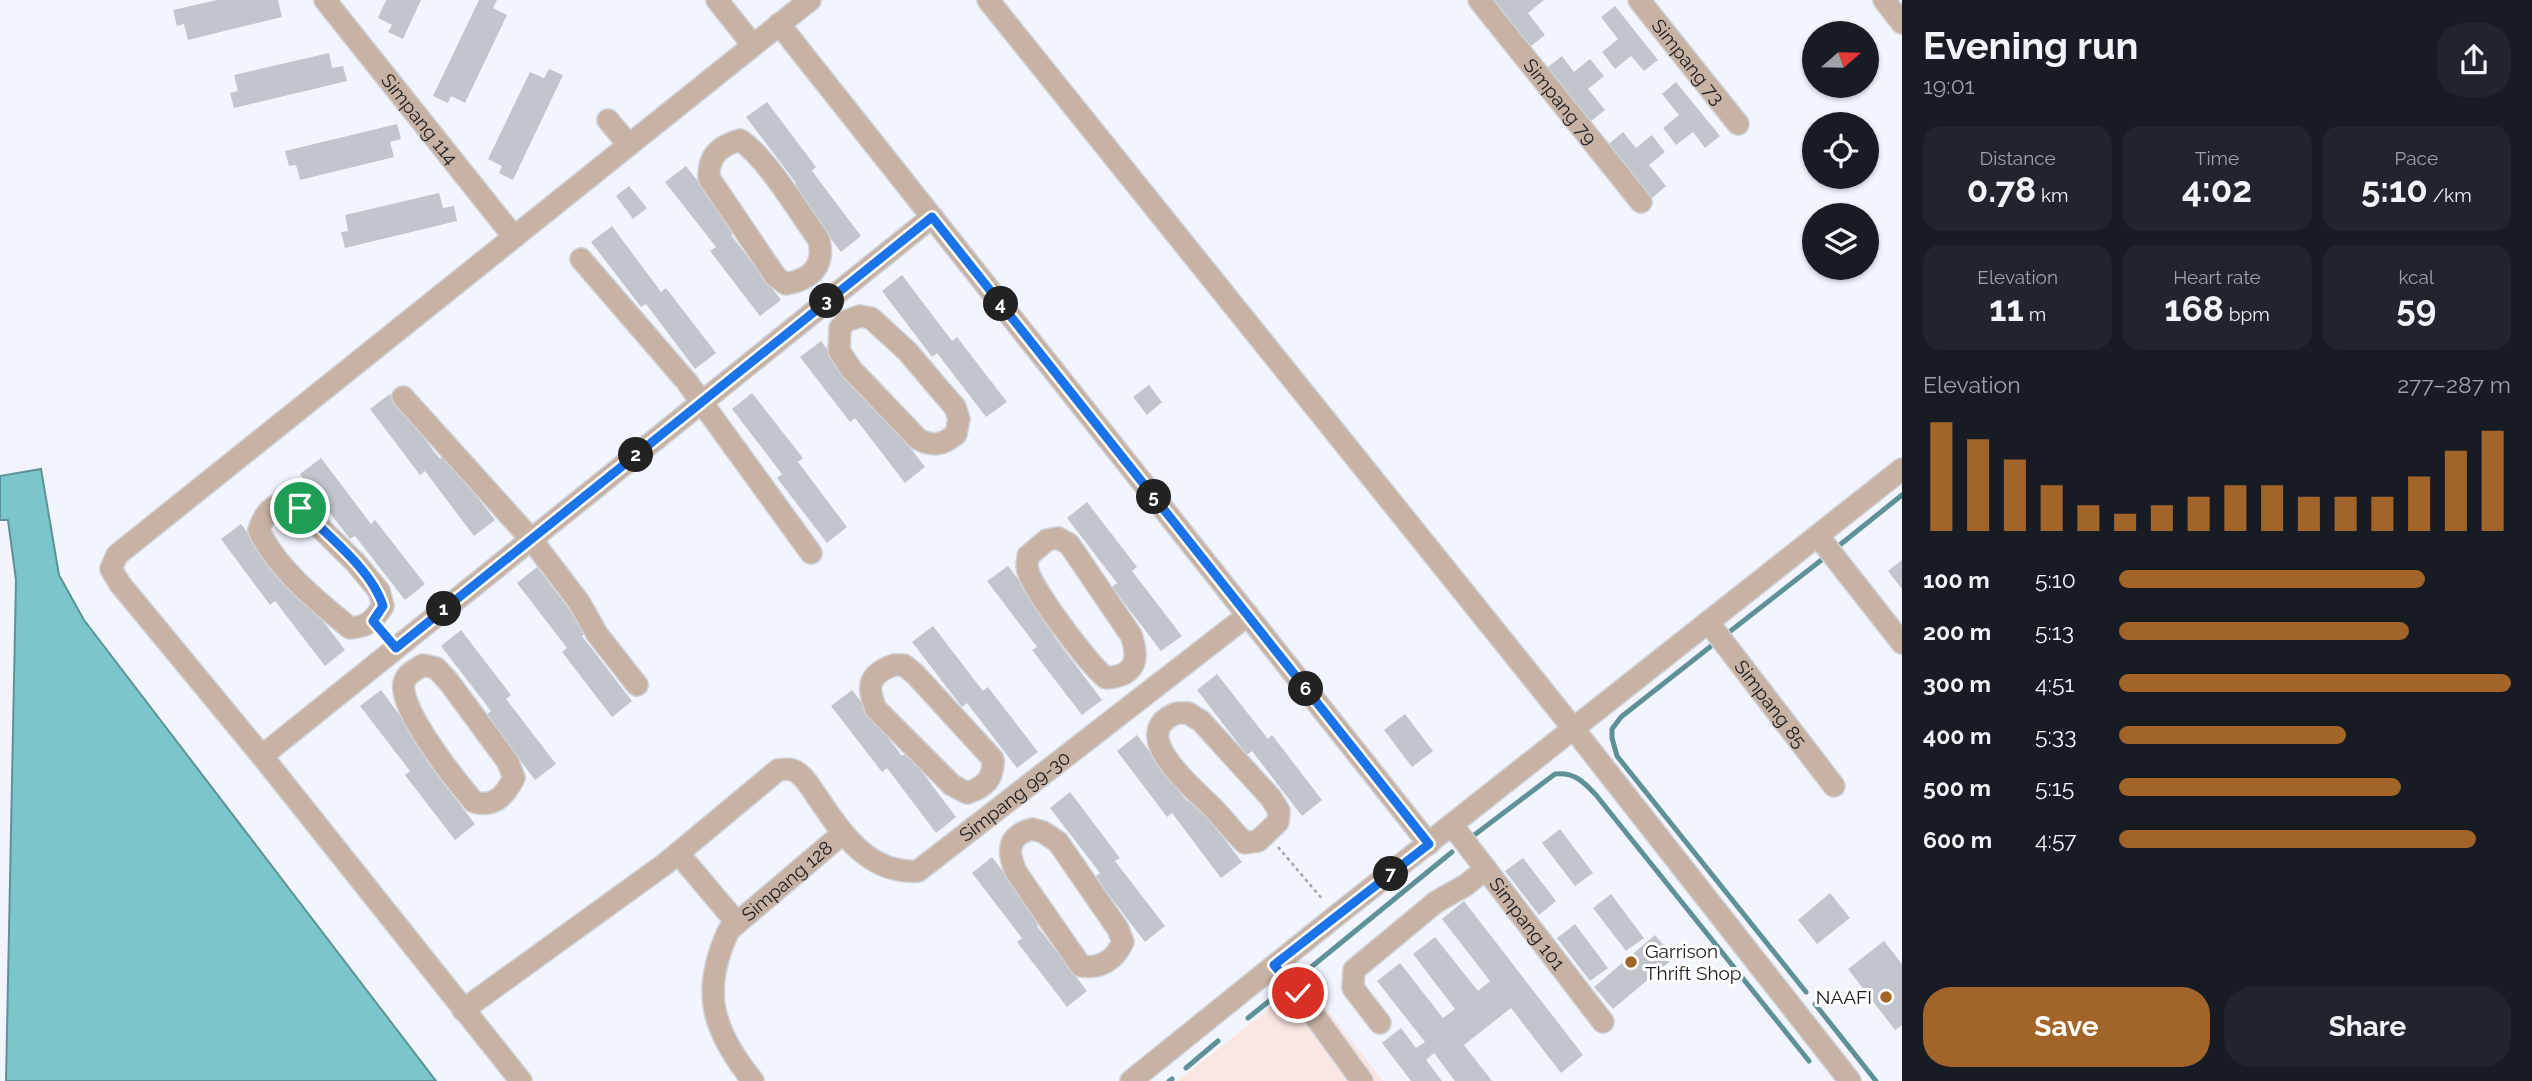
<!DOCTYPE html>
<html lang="en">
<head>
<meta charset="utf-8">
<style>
	body { margin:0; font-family:Raleway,sans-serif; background:#20242c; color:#f1f3f6; height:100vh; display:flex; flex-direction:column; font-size:26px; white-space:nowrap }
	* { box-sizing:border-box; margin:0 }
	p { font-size:23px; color:#9ea1a6 }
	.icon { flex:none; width:38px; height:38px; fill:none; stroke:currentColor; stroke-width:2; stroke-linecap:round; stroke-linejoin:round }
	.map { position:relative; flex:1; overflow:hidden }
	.details { display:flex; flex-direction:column; background:#171b24; width:630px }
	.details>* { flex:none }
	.needle { width:46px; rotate:70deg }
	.buttons { position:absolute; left:1802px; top:21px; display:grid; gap:14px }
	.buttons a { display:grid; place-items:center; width:77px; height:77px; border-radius:50%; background:#171b24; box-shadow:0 2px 5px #0004; font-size:35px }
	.pin { position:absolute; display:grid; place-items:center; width:60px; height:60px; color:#fff; margin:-30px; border:4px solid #fff; border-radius:50%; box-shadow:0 2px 7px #0007 }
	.km { position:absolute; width:35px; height:35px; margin:-18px; border-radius:50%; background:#222; color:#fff; font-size:19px; line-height:35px; text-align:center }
	.round { display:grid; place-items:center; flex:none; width:74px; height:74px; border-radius:28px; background:#20242c }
	.summary { display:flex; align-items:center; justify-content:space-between; height:119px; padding:0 21px }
	h1 { font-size:38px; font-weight:700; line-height:52px }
	.figures { display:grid; grid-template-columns:repeat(3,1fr); gap:10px; height:119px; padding:7px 21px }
	.figures div { display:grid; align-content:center; border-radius:18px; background:#20242c; text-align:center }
	.figures b { font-size:35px; font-weight:700 }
	.figures small { font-size:19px; font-weight:400 }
	.figures p { font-size:19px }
	.chart { height:196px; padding:14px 21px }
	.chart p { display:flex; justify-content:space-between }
	.chart svg { width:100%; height:126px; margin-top:7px; stroke:#a26429; stroke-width:6 }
	.button { display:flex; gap:14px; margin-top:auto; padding:14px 21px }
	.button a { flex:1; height:80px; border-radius:28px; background:#a26429; color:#fff; font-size:28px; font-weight:700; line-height:80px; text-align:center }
	.button a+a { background:#20242c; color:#f1f3f6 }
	ul { padding:0 21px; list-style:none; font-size:23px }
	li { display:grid; grid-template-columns:112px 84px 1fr; align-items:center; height:52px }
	li i { height:18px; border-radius:9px; background:#a26429 }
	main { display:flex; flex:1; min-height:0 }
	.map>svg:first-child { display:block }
</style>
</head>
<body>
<main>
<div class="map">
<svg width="1902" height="1081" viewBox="0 0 1902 1081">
	<rect width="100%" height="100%" fill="#f3f5fe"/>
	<path fill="#fce6e3" d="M1305,981L1383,1081H1177Z"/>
	<path fill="#7bc5cc" stroke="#5e9298" stroke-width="2" d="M41,469L59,575L84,620L436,1081H6L16,580L8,520H0V476Z"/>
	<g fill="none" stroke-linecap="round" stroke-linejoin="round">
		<path stroke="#5e9298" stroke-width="5" d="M1836,548L1902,495
			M1728,633L1824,558
			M1715,643L1621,717L1612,729V738L1617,756L1806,992
			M1473,836L1555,774C1574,772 1583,781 1596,795L1809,1061
			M1299,977L1452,852
			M1815,1004L1876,1081
			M1248,1018L1278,994
			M1186,1068L1218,1041
			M1169,1081L1172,1079"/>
	</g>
	<path fill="#c3c5cd" d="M217,0H278L282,17L188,40L184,24L177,26L173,10Z
		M386,0H421L403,39L388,32L392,25L378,18Z
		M479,0H497L493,8L507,15L465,103L451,96L448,103L433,96Z
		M1493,0H1544L1528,13L1545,35L1531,46Z
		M1615,6L1658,60L1644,71L1631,56L1615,69L1602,52L1618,39L1601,17Z
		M329,53L332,68L343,66L347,81L234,108L230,93L238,91L234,75Z
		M1562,56L1574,72L1590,59L1604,76L1588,89L1605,110L1590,122L1547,68Z
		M549,69L563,75L513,180L499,173L502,166L488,159L530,72L544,78Z
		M1676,82L1720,136L1705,148L1693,132L1676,145L1663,128L1679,115L1662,94Z
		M767,102L816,167L812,171L861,236L841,252L791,187L796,183L746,117Z
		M397,124L401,139L390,142L394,157L300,180L296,165L289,166L285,151Z
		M1623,132L1636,148L1652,135L1665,152L1649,165L1666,186L1652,198L1609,144Z
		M686,166L736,231L731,235L781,300L760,316L710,251L716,247L665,182Z
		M629,186L647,208L633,219L616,196Z
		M439,193L443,208L454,206L457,221L345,248L341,232L348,231L345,215Z
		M612,226L661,292L666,288L716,353L695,369L646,304L641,307L591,242Z
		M902,275L952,341L957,337L1007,402L986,417L937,353L932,357L882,291Z
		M821,341L870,406L875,402L925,467L905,483L855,418L850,422L800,357Z
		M1149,385L1162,402L1147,415L1133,397Z
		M752,393L803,458L798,462L847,527L827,543L777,478L782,474L732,409Z
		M390,394L440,459L445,455L495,520L474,536L425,471L420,475L370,409Z
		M321,458L371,524L375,520L425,584L405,600L355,536L350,539L300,474Z
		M1087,502L1137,567L1132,571L1182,636L1161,651L1112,587L1117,583L1067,518Z
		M241,524L291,589L296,585L345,650L325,666L275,601L270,605L221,539Z
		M1902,560V589L1888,571Z
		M1008,566L1058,631L1053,635L1102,700L1082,715L1032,650L1037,647L987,581Z
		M537,567L587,632L582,636L632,701L612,717L562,652L567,648L517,583Z
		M933,626L983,691L988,687L1038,752L1017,768L967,703L962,707L912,642Z
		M461,630L511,695L506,699L556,764L535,780L486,715L491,711L441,646Z
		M1217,674L1268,739L1272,735L1322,800L1302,816L1252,751L1247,755L1197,690Z
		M381,690L430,756L426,760L475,824L455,840L405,775L410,771L360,706Z
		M852,690L902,756L907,752L956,817L936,833L887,768L882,772L831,706Z
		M1405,714L1433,751L1412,767L1384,730Z
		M1137,735L1187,801L1192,797L1242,862L1221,878L1172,813L1167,817L1117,751Z
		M1070,792L1120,858L1115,861L1165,926L1145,942L1095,877L1100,873L1050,808Z
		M1560,829L1593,873L1575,886L1542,843Z
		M992,857L1042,922L1037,926L1087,991L1067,1007L1017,942L1022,938L972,873Z
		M1523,858L1556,901L1539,915L1505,871Z
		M1830,893L1850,918L1817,944L1798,920Z
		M1611,894L1644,938L1626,951L1593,908Z
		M1464,901L1583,1055L1561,1073L1511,1008L1464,1045L1492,1081H1455L1434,1053L1426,1060L1442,1081H1411L1382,1043L1401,1028L1416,1048L1425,1042L1377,981L1400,963L1443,1018L1455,1009L1413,954L1435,937L1478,991L1490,981L1442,919Z
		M1575,924L1608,968L1590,981L1557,938Z
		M1655,935L1674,958L1613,1009L1594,987Z
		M1884,941L1902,964V1025L1895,1030L1848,969Z"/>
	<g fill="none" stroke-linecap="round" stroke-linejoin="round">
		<g stroke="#d0d2da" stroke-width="24">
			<g id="minor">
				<path id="s1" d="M325,0L514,237"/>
				<path d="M717,0L752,44"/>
				<path d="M988,0L1573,728L1850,1081"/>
				<path id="s2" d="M1479,0L1641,202"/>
				<path id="s3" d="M1639,0L1738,124"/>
				<path d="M1884,0L1902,23"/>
				<path d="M779,24L1429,844"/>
				<path d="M608,120L628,144"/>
				<path d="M740,140C768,159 798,211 819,240C825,267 811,279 786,284L776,277L709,178C708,156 719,146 740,140Z"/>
				<path d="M581,259L687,382L811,553"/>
				<path d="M860,316L871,318L908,352L941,391L955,407L959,419L956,434C943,445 933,447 918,439L852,370L839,351L840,328L846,321Z"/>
				<path d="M403,397L531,539L579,602L597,634L637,685"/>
				<path d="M284,502L300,508L356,563L379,591L383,606C374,620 368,627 350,628C319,603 275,567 259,530C264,515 269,508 284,502Z"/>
				<path d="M1818,536L1902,643"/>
				<path d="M1058,538L1069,544L1131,635C1140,660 1135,676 1106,678C1089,664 1030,588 1027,567C1027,563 1028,559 1028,556L1047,540Z"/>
				<path id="s4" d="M1708,622L1834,786"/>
				<path d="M423,665L436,668L449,682L508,762L514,778C505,795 495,808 474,802C457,782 398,709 404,683C406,674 415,670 423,665Z"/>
				<path d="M894,665H904L915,674L993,759C994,779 985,787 967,793L952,785L876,709C866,686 869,674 894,665Z"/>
				<path d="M1177,713H1188L1201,721L1271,798L1279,811L1278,822L1258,841L1245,843C1233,832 1224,819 1212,807C1193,788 1125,733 1177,713Z"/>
				<path d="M262,756L932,217"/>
				<path id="s5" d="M1452,825L1603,1022"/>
				<path d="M1032,829L1043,832L1058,842L1118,929L1123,942C1115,960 1100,969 1081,966L1016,872C1007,851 1007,836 1032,829Z"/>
				<path d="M678,853L737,923"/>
				<path d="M1274,966L1298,993L1362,1081"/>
				<path id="s6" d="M463,1010L665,864L778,770C786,769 791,768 798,773C806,778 812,790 818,798C843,835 869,874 918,871L1248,615"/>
				<path d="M1380,1023L1353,988L1354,970L1436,902L1466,885L1486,869"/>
				<path d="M521,1081L262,756L120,584L111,569L117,555L810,0"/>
				<path id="s7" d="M753,1081C712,1030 700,991 729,930L842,834"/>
				<path d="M1131,1081L1336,916L1902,469"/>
			</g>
		</g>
		<path stroke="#a3a5ab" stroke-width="2.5" stroke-dasharray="3.5 3.5" stroke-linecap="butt" d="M1278,847L1323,900"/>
		<use href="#minor" stroke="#c8b2a3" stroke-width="21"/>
	</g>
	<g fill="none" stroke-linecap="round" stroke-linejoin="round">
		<g stroke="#fff" stroke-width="14">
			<path id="route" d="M300,508C327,535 372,570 383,606L373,621L396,648L932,217L1429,844L1274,965L1298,993"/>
		</g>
		<use href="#route" stroke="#1a73e8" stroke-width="9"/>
	</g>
	<g fill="#a26429" stroke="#fff" stroke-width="2.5">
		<circle cx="1631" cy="962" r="7"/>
		<circle cx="1886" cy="997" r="7"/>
	</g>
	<g text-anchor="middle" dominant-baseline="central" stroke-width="6" stroke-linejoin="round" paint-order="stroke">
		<g font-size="19" fill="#1b1c1f" stroke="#fff">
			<text stroke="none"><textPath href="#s3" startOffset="79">Simpang 73</textPath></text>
			<text stroke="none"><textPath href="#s2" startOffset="130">Simpang 79</textPath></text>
			<text stroke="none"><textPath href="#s1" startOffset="152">Simpang 114</textPath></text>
			<text stroke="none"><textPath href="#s4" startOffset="103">Simpang 85</textPath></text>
			<text stroke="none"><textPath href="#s6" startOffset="702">Simpang 99-30</textPath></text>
			<text stroke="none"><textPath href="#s7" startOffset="240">Simpang 128</textPath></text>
			<text stroke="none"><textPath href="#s5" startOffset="124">Simpang 101</textPath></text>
		</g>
		<g font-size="19" fill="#1b1c1f" stroke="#fff" text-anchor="start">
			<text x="1645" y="951">Garrison<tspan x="1645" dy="22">Thrift Shop</tspan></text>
			<text x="1872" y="997" text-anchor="end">NAAFI</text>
		</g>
	</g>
</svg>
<div class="buttons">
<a><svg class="needle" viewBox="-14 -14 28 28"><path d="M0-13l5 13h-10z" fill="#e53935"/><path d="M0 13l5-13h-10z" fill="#9ea1a6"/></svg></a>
<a><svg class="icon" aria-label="locate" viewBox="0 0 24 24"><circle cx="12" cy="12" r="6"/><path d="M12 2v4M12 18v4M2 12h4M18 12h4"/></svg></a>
<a><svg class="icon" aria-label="layers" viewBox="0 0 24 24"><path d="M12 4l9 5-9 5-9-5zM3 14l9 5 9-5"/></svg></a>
</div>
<div class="pin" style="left:300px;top:508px;background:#1e9e55"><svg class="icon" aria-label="arrive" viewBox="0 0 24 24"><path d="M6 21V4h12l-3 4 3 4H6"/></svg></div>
<div class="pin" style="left:1298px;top:993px;background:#d93025"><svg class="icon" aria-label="check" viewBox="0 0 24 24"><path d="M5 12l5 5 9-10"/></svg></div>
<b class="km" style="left:444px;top:609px">1</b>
<b class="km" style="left:636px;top:455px">2</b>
<b class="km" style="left:827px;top:301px">3</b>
<b class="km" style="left:1001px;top:304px">4</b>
<b class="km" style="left:1154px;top:497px">5</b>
<b class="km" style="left:1306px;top:689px">6</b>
<b class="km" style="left:1391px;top:874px">7</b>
</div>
<section class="details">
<div class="summary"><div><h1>Evening run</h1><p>19:01</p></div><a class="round"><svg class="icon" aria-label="share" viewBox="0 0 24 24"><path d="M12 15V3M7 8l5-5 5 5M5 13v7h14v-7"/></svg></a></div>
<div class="figures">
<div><p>Distance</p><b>0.78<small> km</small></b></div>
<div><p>Time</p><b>4:02</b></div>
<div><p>Pace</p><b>5:10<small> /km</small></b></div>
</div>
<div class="figures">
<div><p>Elevation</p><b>11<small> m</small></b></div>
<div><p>Heart rate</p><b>168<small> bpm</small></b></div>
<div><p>kcal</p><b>59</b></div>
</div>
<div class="chart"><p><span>Elevation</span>277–287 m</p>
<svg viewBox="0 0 160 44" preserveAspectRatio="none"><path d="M5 44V6M15 44V12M25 44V19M35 44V28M45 44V35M55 44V38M65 44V35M75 44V32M85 44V28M95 44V28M105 44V32M115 44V32M125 44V32M135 44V25M145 44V16M155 44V9"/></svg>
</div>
<ul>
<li><b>100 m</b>5:10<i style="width:78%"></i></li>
<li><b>200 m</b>5:13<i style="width:74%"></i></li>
<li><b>300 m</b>4:51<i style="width:100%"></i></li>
<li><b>400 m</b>5:33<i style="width:58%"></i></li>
<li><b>500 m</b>5:15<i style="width:72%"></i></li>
<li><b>600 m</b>4:57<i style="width:91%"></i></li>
</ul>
<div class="button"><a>Save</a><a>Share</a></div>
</section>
</main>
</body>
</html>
